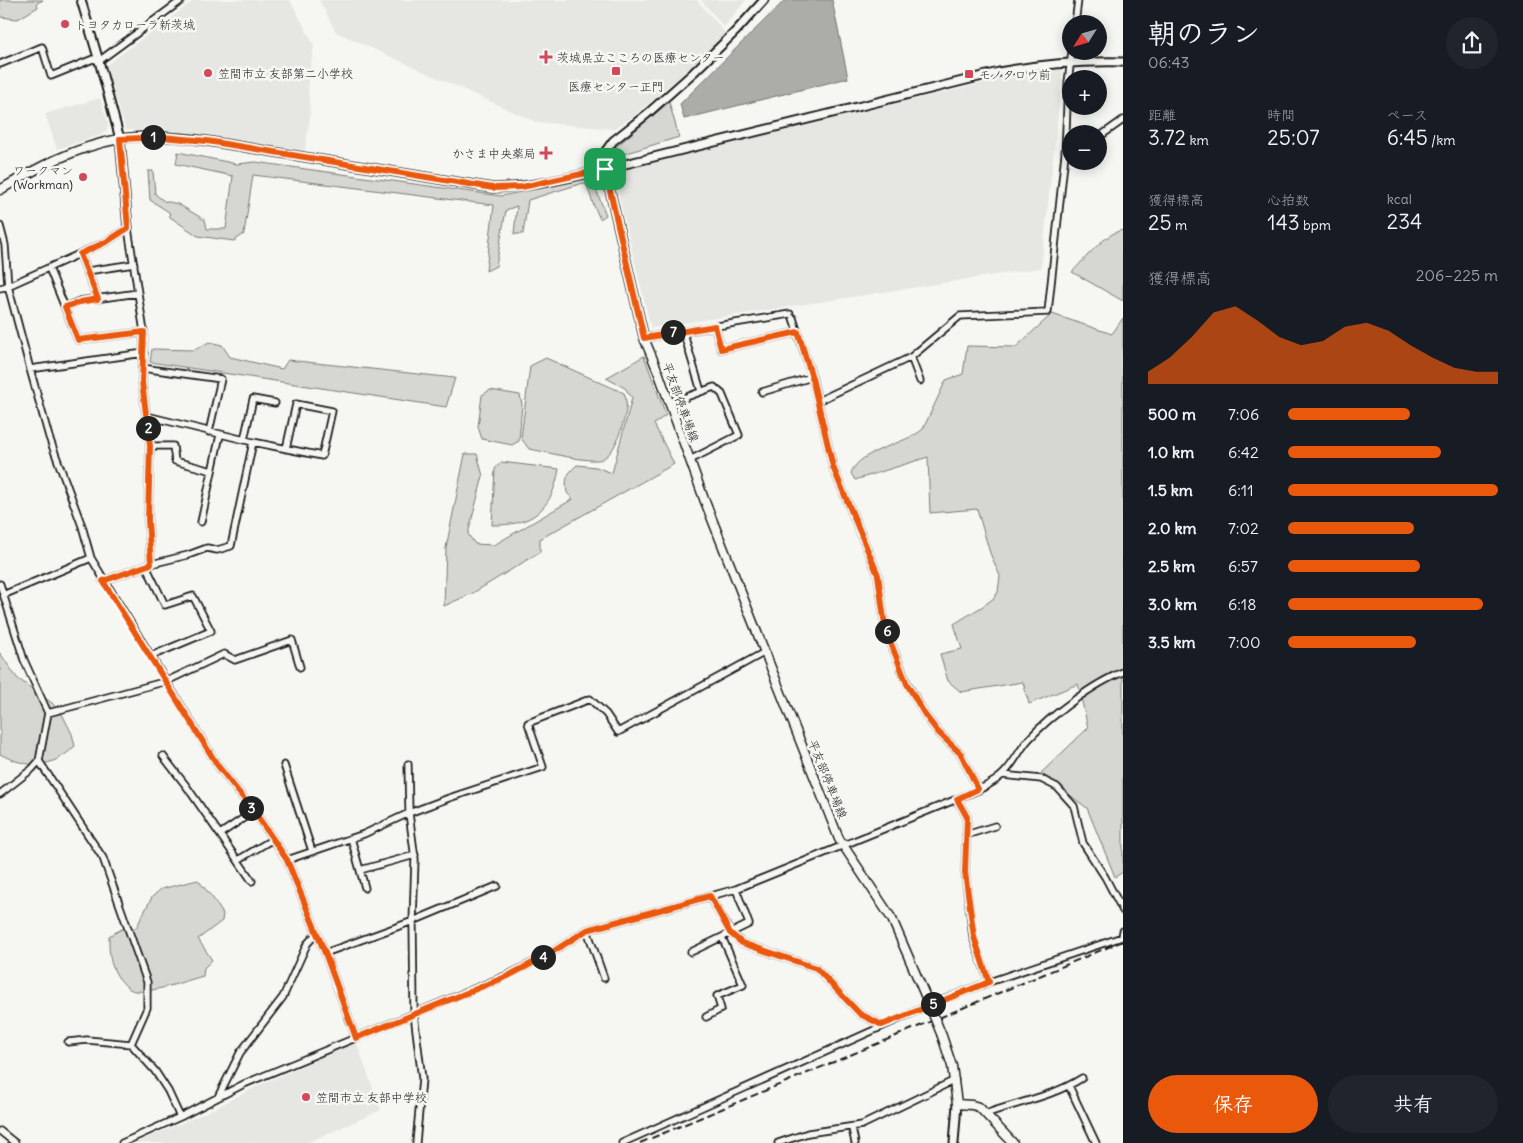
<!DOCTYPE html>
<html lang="ja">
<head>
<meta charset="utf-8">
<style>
	body { margin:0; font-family:Delius,"Klee One",sans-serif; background:#20242c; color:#f1f3f6; height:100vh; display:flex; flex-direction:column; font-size:19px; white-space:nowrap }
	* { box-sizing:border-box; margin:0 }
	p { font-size:16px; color:#9ea1a6 }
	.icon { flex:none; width:28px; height:28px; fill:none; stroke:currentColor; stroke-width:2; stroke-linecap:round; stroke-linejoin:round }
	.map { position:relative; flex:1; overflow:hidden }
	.sheet { display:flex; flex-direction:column; background:#171b24; width:400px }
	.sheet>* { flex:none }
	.needle { width:32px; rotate:233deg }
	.tools { position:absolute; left:1062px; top:15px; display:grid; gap:10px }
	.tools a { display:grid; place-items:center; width:45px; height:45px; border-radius:50%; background:#171b24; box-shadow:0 2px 12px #0003; font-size:25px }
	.pin { position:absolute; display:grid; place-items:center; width:42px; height:42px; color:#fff; margin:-21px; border-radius:10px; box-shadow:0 2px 8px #0006 }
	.km { position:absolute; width:25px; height:25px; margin:-12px; border-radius:50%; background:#222; color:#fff; font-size:14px; line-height:25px; text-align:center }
	.round { display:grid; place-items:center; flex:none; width:52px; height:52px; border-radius:26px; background:#20242c }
	.headline { display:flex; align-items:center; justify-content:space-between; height:85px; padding:0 25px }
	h1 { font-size:28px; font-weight:600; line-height:38px }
	.stats { display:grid; grid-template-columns:repeat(3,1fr); gap:8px; height:85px; padding:5px 25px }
	.stats div { display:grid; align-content:center }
	.stats b { font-size:21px; font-weight:600 }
	.stats small { font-size:14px; font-weight:400 }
	.stats p { font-size:14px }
	.chart { height:140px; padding:10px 25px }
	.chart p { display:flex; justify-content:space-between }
	.chart svg { width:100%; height:90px; margin-top:5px; fill:#ea580c; opacity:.7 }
	.action { display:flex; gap:10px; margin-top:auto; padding:10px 25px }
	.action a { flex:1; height:58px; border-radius:30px; background:#ea580c; color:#fff; font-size:20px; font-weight:600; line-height:58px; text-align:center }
	.action a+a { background:#20242c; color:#f1f3f6 }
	ul { padding:0 25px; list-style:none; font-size:16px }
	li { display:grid; grid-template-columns:80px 60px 1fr; align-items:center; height:38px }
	li i { height:12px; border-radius:6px; background:#ea580c }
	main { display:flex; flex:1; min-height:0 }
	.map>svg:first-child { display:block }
</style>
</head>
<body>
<main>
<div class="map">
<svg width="1123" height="1143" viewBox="0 0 1123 1143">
	<rect width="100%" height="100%" fill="#f6f6f2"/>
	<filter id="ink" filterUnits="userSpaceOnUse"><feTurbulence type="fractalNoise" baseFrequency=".02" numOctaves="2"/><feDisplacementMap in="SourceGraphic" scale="10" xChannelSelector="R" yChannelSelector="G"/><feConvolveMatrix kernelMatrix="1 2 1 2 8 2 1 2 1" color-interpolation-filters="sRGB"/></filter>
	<g filter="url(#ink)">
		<path fill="#e6e6e2" d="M195,0H290L314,45L308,81L310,118L304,154L170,131L126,130L105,66Z
			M319,0H697L726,34L675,81L631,118L613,129L536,122L336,32Z
			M701,0H746L724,27Z
			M1063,69L1041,268L651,328L620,201L617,179L627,169L1000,79Z
			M100,98L108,123L107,130L101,135L57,149L45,114Z
			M356,1042L381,1110L306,1143H135L205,1113L260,1085Z"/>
		<path fill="#d6d6d2" stroke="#797977" d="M0,0H43L37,3L38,7L18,19L0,17Z
			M669,102L679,137L617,156L611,151Z
			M178,152L237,164L255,162L501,196L587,179H592L606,215L600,219L594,206L587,186L583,183L528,200L523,234H514L517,206L506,210L496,266L486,271L494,205L253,175L244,234L234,241L198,236L170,217L169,212L150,200L148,171H153L155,194L164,201L178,204L205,220L207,229H226L233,176L176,164Z
			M1123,230V301L1072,272C1085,259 1105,233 1123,230Z
			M1052,314L1112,334L1123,318V872L1115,877L1087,808L1041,773L1088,728L1078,684L1029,704L1023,682L961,692L948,681L940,654L962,649L954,624L983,606L994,598L998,592L1000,576L990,553L977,509L930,513L928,457L855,480L851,473C860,449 905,445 923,429L946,380L963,374L967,346L1016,347Z
			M209,342L222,345L230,357L282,369L288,360L455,378L446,407L150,362L152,349L194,350Z
			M644,356L666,415L654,424L674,464L540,539V552L473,593L444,606L446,548L465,454H477L483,476L468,534L475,544L494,545L573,499L567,493C565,480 566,474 577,465L596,467L612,473L632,398L625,388L606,378Z
			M546,358L624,393C629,405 625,415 622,427C618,438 614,453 602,459C591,464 543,451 529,449L521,438L530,366Z
			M490,390L520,395L522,404L519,441L512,445L482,439L478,427L482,395Z
			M501,462L559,469C552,509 533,526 492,525L495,469Z
			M0,653L17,678L52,703L62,714L72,734L75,746C52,769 28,769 0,754Z
			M198,880L212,897L223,914L222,921L198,939L212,960L204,968L203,976C188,980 150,994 135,991C128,990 123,983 118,977C109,963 109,953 109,936L122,929L136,928L152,897L161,889Z"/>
		<path fill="#acaca9" stroke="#727271" d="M785,0H832L848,78L684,119L680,104Z"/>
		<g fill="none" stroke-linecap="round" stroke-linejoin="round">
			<g stroke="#1c1c1c" stroke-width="9">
				<path id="minor" d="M1075,24L1078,0
					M0,64L42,47L51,76L93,59L99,61L182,0
					M1099,137L1123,120
					M0,226L5,245L8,286L30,369L49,437L82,526L91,558L218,766L256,814L287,860L325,953L356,1038
					M80,254L98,299
					M49,268L78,340L144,332
					M87,271L134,264
					M0,288L8,286L108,241L128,228L144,332L142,382L150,446L148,520L151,564L103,581
					M65,307L80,301L138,293
					M793,318L812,377L833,467L878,575L884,619L888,636L907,683L925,715L938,732L961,754L978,789
					M715,326L721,349L798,332
					M683,331L701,391
					M644,338L790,314
					M911,357L920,381
					M142,368L221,379L209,432
					M30,369L144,353
					M762,392L812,377
					M818,401L911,357L960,316L1048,312L1065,154L1068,82L1072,51
					M670,403L714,387L722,394L739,435L690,460
					M147,416L253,442L231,546L217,550L207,548L188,555L151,564
					M244,440L253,399L275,403
					M253,442L322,456L332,411L296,404L286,449
					M150,446H173L175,461L212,471
					M201,522L220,435
					M146,566L165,605L193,596L211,631L151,656
					M0,584L24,660L48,713L39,761L32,769L0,794
					M3,595L91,558
					M48,713L167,681L224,654L235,660L292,640L300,667
					M163,756L187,787L252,881
					M39,761L103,858L147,982V1008L131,1044L155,1071L168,1091L180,1117
					M408,764L409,813L415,859L413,921L414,1014L422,1079L416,1143
					M284,765L312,851
					M1002,775L1041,779L1057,787L1074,806L1083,843L1105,877L1123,911
					M957,799L967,817L965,872L973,937L989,982
					M220,834L254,811
					M966,835L995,826
					M351,838L365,888
					M238,860L273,839
					M287,860L364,834L409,813L449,798L543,767L528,723L590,699L606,714L618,732L765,652
					M360,870L415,855
					M710,897L731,933L742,943L816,968L860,1014L882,1025
					M587,930L604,978
					M691,952L749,924L736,889
					M325,953L413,921L497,886
					M706,1017L721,1009L717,996L743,985L722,937
					M68,1042L87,1040L131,1044
					M1069,1086L1096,1143
					M218,1097L240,1053L283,997L307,944L317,933
					M985,1114C1018,1102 1052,1097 1082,1078
					M852,1128L855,1143
					M0,1131L15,1143
					M122,1143L180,1117L244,1084L508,975L546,956L587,930L736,889L957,799C972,792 989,787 1001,776C1013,766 1019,750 1029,739C1050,716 1094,683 1123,672
					M622,1143L930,1005L989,982L1122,937L1123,931
					M778,1143L808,1133L862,1125L955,1080"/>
			</g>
			<g stroke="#1c1c1c" stroke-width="11">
				<path id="tertiary" d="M81,0L99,61L120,139L128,228
					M764,0L736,31L693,73L647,114L613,141L605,152V169L999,72C1041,64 1081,61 1123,62
					M954,1143L957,1104"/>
			</g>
			<g stroke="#1c1c1c" stroke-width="11">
				<path id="secondary" d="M0,190C38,167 76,147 119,139C148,134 179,137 207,141L493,188C532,187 568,178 605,169L644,338L659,374L704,499L839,839L892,919L931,1009
					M942,1036L952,1066L957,1104L972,1105L979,1107L1013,1143"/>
			</g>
			<use href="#minor" stroke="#f6f6f2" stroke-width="5.5"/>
			<use href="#tertiary" stroke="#f6f6f2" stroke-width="7"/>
			<use href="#secondary" stroke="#f6f6f2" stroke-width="8"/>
			<path stroke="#1c1c1c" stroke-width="2" stroke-dasharray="8 4" stroke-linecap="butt" d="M640,1143L1123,941"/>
			<g stroke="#1c1c1c" stroke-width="11" stroke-linecap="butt">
				<path id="secondary-bridge" d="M931,1009L942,1036"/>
			</g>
			<use href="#secondary-bridge" stroke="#f6f6f2" stroke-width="8"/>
		</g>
	</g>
	<g fill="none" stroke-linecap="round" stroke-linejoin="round" filter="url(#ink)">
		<g stroke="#fff" stroke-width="10">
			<path id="route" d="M162,137L207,141L493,188L522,187L605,169L644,338L715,326L721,349L798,332L812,378L833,467L878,575L884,619L888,636L907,684L925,715L938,732L961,754L978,789L957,799L967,817L965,872L974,937L989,982L882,1025L860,1014L816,968L742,943L730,933L710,896L587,930L546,956L508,976L356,1038L325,953L287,860L256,814L218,766L103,581L151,564L148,520L150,446L142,382L144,332L78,340L65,307L80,302L98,299L80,254L108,241L128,228L120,139Z"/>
		</g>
		<use href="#route" stroke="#ea580c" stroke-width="6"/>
	</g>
	<g fill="#d1495b" stroke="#f6f6f2" stroke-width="2">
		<circle cx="65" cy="24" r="5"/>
		<path d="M543.5 49.5h5v5h5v5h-5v5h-5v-5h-5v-5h5z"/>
		<rect x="611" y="66" width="10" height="10" rx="2.5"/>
		<circle cx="208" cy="73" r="5"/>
		<rect x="964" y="69" width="10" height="10" rx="2.5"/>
		<path d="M543.5 145.5h5v5h5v5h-5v5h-5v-5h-5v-5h5z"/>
		<circle cx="83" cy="177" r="5"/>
		<circle cx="306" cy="1097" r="5"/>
	</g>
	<g text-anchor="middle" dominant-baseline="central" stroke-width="5" stroke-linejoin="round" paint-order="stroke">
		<g font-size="12" fill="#1c1c1c" stroke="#f6f6f2" text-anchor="start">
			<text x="75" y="24">トヨタカローラ新茨城</text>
			<text x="557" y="57">茨城県立こころの医療センター</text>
			<text x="218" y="73">笠間市立 友部第二小学校</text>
			<text x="979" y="74">モノタロウ前</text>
			<text x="616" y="86" text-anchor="middle">医療センター正門</text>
			<text x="536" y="153" text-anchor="end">かさま中央薬局</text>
			<text x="73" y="170" text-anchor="end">ワークマン<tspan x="73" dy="14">(Workman)</tspan></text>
			<text x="316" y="1097">笠間市立 友部中学校</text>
		</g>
		<g font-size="12" fill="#1c1c1c" stroke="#f6f6f2">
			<text transform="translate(681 402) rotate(70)">平友部停車場線</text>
			<text transform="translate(828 779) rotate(68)">平友部停車場線</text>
		</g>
	</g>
</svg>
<div class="tools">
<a><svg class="needle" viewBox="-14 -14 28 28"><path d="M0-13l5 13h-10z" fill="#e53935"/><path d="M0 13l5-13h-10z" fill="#9ea1a6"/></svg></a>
<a>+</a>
<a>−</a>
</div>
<div class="pin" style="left:605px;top:169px;background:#1e9e55"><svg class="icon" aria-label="arrive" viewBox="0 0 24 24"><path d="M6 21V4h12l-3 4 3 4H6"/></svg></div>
<b class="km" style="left:153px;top:137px">1</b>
<b class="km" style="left:148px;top:428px">2</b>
<b class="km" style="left:251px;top:808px">3</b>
<b class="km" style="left:543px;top:957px">4</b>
<b class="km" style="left:933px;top:1004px">5</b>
<b class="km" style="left:887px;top:631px">6</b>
<b class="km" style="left:673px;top:332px">7</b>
</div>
<section class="sheet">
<div class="headline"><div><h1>朝のラン</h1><p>06:43</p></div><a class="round"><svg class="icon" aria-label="share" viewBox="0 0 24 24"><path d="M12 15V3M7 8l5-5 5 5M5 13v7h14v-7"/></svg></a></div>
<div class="stats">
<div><p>距離</p><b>3.72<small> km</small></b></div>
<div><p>時間</p><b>25:07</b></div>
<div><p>ペース</p><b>6:45<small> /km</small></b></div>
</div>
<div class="stats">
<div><p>獲得標高</p><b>25<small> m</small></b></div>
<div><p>心拍数</p><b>143<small> bpm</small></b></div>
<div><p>kcal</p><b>234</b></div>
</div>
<div class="chart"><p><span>獲得標高</span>206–225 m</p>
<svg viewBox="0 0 160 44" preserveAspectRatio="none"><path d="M0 44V38L10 31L20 21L30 9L40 6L50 13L60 21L70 25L80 23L90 16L100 14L110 18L120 25L130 31L140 36L150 38L160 38V44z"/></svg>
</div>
<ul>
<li><b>500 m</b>7:06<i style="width:58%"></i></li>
<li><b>1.0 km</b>6:42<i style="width:73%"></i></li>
<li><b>1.5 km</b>6:11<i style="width:100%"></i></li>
<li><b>2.0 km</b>7:02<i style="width:60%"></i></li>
<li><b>2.5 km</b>6:57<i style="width:63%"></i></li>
<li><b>3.0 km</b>6:18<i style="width:93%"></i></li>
<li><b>3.5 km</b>7:00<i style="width:61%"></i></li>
</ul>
<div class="action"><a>保存</a><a>共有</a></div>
</section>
</main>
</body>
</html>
